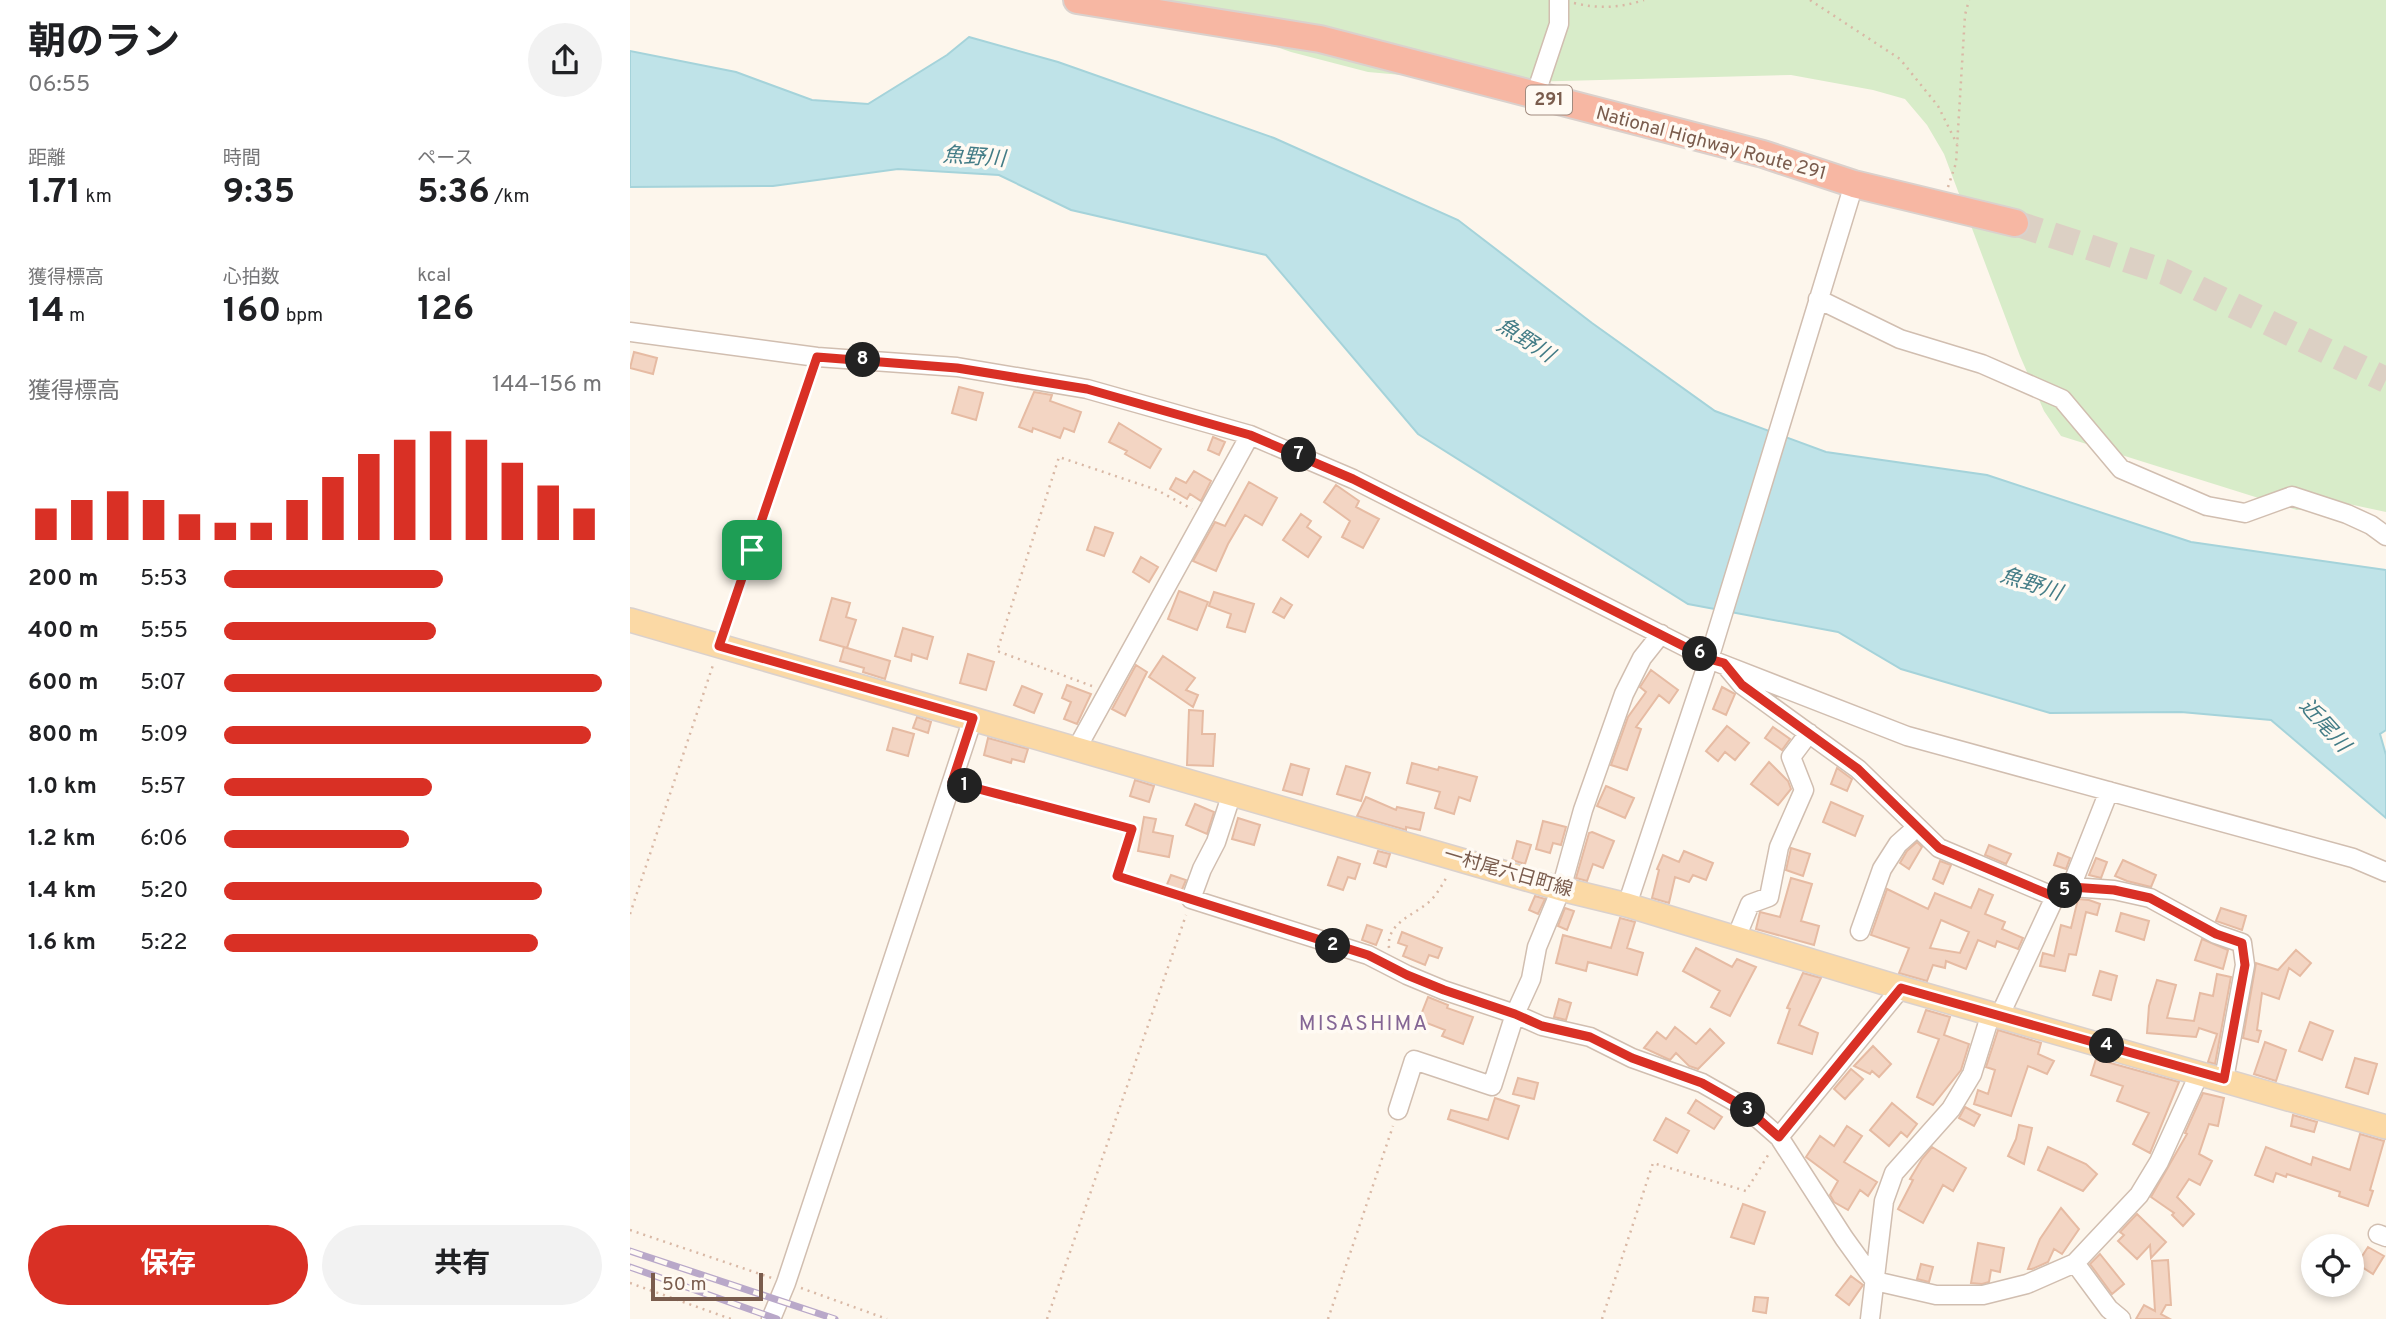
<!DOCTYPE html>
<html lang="ja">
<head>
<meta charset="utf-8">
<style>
	body { margin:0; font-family:Overpass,"Noto Sans JP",sans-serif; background:#f2f2f2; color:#202124; height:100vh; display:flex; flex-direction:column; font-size:26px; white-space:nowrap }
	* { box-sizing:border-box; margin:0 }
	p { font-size:23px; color:#757577 }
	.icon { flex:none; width:38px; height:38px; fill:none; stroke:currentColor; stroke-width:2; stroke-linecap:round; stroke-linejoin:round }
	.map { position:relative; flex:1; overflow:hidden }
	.panel { display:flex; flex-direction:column; background:#fff; width:630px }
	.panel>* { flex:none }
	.fabs { position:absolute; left:1671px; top:1234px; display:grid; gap:14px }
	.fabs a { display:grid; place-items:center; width:63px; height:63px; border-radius:50%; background:#fff; box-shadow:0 4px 10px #0003; font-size:35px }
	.scale { position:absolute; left:21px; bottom:18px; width:112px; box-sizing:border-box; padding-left:7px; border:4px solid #7a5c4d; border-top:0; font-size:19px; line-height:24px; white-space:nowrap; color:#7a5c4d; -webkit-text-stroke:5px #fffaf3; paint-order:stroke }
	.pin { position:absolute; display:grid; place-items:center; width:60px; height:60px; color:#fff; margin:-30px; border-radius:14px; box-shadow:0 4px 10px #0006 }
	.km { position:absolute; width:35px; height:35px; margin:-18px; border-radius:50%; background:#222; color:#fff; font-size:19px; line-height:35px; text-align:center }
	.round { display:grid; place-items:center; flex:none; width:74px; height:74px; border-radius:37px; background:#f2f2f2 }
	.summary { display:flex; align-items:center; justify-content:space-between; height:119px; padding:0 28px }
	h1 { font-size:38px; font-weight:700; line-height:52px }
	.stats { display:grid; grid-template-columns:repeat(3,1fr); gap:10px; height:119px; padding:7px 28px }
	.stats div { display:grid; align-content:center }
	.stats b { font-size:35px; font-weight:700 }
	.stats small { font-size:19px; font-weight:400 }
	.stats p { font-size:19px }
	.chart { height:196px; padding:14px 28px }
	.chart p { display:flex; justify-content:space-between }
	.chart svg { width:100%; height:126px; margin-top:7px; stroke:#d93025; stroke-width:6 }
	.action { display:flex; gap:14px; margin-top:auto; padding:14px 28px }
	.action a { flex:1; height:80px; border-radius:42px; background:#d93025; color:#fff; font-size:28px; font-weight:700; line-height:80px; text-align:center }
	.action a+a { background:#f2f2f2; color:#202124 }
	ul { padding:0 28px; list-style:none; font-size:23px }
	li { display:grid; grid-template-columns:112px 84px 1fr; align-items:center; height:52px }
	li i { height:18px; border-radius:9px; background:#d93025 }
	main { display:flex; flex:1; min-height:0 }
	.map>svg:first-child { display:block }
</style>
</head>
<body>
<main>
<section class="panel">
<div class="summary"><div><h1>朝のラン</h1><p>06:55</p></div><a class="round"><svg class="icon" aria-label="share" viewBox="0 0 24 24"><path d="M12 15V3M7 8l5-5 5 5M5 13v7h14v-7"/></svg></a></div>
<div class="stats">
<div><p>距離</p><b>1.71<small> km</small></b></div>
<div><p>時間</p><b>9:35</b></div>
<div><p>ペース</p><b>5:36<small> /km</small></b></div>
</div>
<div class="stats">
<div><p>獲得標高</p><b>14<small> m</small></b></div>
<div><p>心拍数</p><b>160<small> bpm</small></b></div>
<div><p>kcal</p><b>126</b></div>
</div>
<div class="chart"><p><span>獲得標高</span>144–156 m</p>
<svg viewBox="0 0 160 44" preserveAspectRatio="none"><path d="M5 44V33M15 44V30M25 44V27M35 44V30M45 44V35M55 44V38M65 44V38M75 44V30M85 44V22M95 44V14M105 44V9M115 44V6M125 44V9M135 44V17M145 44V25M155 44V33"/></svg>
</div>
<ul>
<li><b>200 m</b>5:53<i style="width:58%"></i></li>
<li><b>400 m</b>5:55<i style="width:56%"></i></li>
<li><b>600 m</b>5:07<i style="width:100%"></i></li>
<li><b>800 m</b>5:09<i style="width:97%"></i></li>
<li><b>1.0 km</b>5:57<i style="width:55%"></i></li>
<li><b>1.2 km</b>6:06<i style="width:49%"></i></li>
<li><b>1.4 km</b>5:20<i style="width:84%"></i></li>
<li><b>1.6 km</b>5:22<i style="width:83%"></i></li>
</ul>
<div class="action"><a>保存</a><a>共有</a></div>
</section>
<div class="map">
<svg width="1756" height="1319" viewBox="0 0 1756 1319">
	<rect width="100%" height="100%" fill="#fdf6ec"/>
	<path fill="#d8ecc9" d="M525,0H1756V512L1714,503L1667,510L1431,436L1414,411L1390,356L1314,154L1297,125L1275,99L1243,90L1161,75L861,83L738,72L661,52L558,17Z"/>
	<path fill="#bfe3e8" stroke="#a5d3da" stroke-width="2" d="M339,37L428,62L644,138L828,220L962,323L1085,411L1196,452L1357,475L1561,542L1756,570V730L1750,734L1756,755V818L1641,720L1551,712L1420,713L1271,669L1208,632L1058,604L788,434L636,255L441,210L369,175L268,169L143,186L0,187V51L106,72L182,100L238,104L317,55Z"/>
	<path fill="#f3d5c3" stroke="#e6bba3" stroke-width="2" fill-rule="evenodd" d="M4,352L27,358L23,374L0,368Z
		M329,387L353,393L346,420L322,413Z
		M404,392L422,395L420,401L451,412L444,432L434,428L430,438L403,428L402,432L389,427Z
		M489,423L531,449L520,468L495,454L497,451L479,442Z
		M583,437L595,442L589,455L578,450Z
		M564,471L581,481L571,501L560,494L557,499L540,489L546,478L556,483Z
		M619,482L647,498L632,525L615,515L598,544L586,571L563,561L585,522L595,526Z
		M706,485L729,501L726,507L749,519L733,548L712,537L720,521L694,502Z
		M671,514L681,521L677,527L691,537L678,557L653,540Z
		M465,527L483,533L474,556L457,550Z
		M511,557L528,567L519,582L503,572Z
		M549,591L578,602L567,630L538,619Z
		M584,592L624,604L615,632L597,627L601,614L579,606Z
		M202,598L220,603L216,617L226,620L217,648L190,640Z
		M651,598L662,605L654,618L643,612Z
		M273,628L303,637L297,659L282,654L281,661L265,656Z
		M214,647L260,661L255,679L233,672L234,668L210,661Z
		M338,654L364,662L356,690L330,683Z
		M533,656L565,678L556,690L568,695L563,707L519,677Z
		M506,665L517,672L495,716L482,709Z
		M1021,670L1048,690L1039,703L1029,695L1006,727L1011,729L997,770L981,765L998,717L1016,692L1010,687Z
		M437,685L461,694L447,724L434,719L441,702L432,698Z
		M392,686L412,694L404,713L384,705Z
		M1092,687L1105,694L1096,715L1083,709Z
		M559,710L573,711L572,734H585L583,766L557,765Z
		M287,717L301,722L298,733L283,728Z
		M1097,726L1119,743L1105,760L1095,752L1088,761L1076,751Z
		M1143,727L1160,739L1152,750L1135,738Z
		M263,728L284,734L278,756L257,750Z
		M358,738L398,749L394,762L382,759L381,763L354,755Z
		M1139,762L1158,781L1161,789L1148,805L1121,784Z
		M782,763L808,770L809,767L847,777L840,801L829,797L824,814L805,808L810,792L777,783Z
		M661,764L679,769L672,795L653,790Z
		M716,766L740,773L731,801L707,794Z
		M1207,768L1222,779L1217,791L1201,784Z
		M505,780L524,786L519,802L500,796Z
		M976,786L1004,798L995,818L967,806Z
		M736,797L766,810L767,807L794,813L790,830L776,827V830L727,816Z
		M1201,802L1233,816L1225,836L1193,822Z
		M565,804L584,812L577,834L556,825Z
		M514,817L526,819L523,832L543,836L539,857L508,851Z
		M608,818L630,825L624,845L602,839Z
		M913,821L936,827L931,845L923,843L920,853L906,849Z
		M962,832L984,841L973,868L963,864L957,881L946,878L959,833Z
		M887,841L901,845L895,864L882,860Z
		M1287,842L1292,847L1279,869L1270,863L1277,851Z
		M1359,845L1381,854L1376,864L1355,855Z
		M1161,848L1180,854L1173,876L1156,870Z
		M748,851L760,854L756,867L744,863Z
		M1054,851L1083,863L1076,880L1063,875L1059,882L1045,877L1039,903L1022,898L1029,870L1027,869L1033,855L1049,862Z
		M1428,853L1440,858L1436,869L1424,865Z
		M708,857L730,864L725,879L718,877L713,890L698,885Z
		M1466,858L1477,862L1471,878L1459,875Z
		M1493,860L1526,875L1521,887L1497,881L1485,876Z
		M1310,861L1321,865L1313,884L1303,879Z
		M541,875L556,880L551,892L536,887Z
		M1161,878L1182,884L1171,921L1189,926L1184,945L1126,929L1130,912L1150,917Z
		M1257,889L1298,909L1305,893L1341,908L1349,889L1363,895L1355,914L1375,922L1372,929L1393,938L1388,949L1367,941L1365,947L1348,940L1336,969L1316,961L1315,968L1303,965L1297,981L1269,973L1279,948L1241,935ZM1311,920L1339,932L1330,953L1300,948Z
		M905,896L915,899L908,914L899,910Z
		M1448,899L1459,900L1470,904L1467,915L1456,912L1446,955L1439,954L1435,971L1410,966L1413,953L1424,956L1431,925L1441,928Z
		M935,908L944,911L937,930L928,926Z
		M1591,908L1616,916L1612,930L1586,921Z
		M1491,913L1519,921L1514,940L1486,931Z
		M990,918L1005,922L997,948L1013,953L1007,975L958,962L956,971L926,963L933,935L981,948Z
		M737,925L752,930L746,945L732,940Z
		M772,932L812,948L808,958L799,955L795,965L773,956L777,946L768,943Z
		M1572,939L1598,950L1593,969L1565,960Z
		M1066,948L1102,967L1107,959L1126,967L1100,1016L1081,1007L1090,991L1053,971Z
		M1666,950L1681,963L1670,976L1659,968L1649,999L1632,993L1627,1030L1631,1031L1628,1042L1613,1038L1626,963L1648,970Z
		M1470,971L1487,976L1481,1000L1463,995Z
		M1173,973L1191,978L1169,1025L1188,1033L1182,1054L1148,1043L1160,1009L1157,1008Z
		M1587,974L1601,977L1585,1064L1578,1062L1587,1034L1569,1028L1566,1037L1517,1033L1519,1006L1527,980L1546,985L1537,1018L1564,1021L1570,993L1583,996Z
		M798,997L818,1005L817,1008L843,1017L833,1044L812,1036L815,1030L789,1020Z
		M929,999L941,1003L936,1020L924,1017Z
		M1296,1010L1320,1017L1314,1035L1339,1044L1331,1070L1303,1105L1287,1097L1309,1039L1288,1032Z
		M1680,1022L1703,1031L1692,1060L1669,1051Z
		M1045,1027L1066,1044L1080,1029L1094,1043L1068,1069L1059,1066L1046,1053L1040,1060L1014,1048L1027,1032L1036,1039Z
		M1368,1030L1411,1043L1408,1054L1424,1061L1417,1074L1398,1066L1381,1116L1344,1104L1348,1090L1358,1094L1365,1070L1356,1067Z
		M1635,1042L1656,1050L1646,1081L1624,1074Z
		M1243,1046L1261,1064L1249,1077L1242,1071L1240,1074L1224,1066Z
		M1725,1058L1747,1064L1738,1094L1716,1087Z
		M1466,1059L1549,1082L1520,1153L1503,1144L1519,1113L1487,1101L1493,1086L1461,1075Z
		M1221,1069L1233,1079L1215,1099L1204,1089Z
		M888,1078L908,1083L904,1099L883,1094Z
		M1573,1093L1594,1098L1588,1126L1579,1124L1569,1154L1582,1161L1570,1185L1559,1179L1547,1197L1564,1214L1553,1226L1542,1215L1544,1213L1521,1197L1557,1134L1555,1133Z
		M865,1098L889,1106L878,1139L818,1119L821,1110L858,1120Z
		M1066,1100L1092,1117L1084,1129L1058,1113Z
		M1262,1103L1287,1124L1277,1137L1271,1132L1259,1146L1240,1130Z
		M1335,1107L1350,1115L1344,1126L1329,1118Z
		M1663,1115L1687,1122L1684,1132L1661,1126Z
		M1036,1118L1059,1131L1047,1153L1024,1140Z
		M1389,1125L1402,1128L1394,1164L1378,1156L1386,1139Z
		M1217,1126L1232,1136L1214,1162L1247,1182L1238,1196L1230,1190L1218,1210L1204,1202L1200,1195L1208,1181L1176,1157L1190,1136L1204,1146Z
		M1730,1134L1754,1141L1740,1190L1743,1191L1738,1206L1709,1196L1710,1192L1657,1174L1656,1177L1646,1173L1643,1182L1625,1175L1636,1147L1681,1165L1683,1157L1720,1170Z
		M1302,1147L1336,1168L1323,1191L1313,1185L1293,1223L1268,1209L1283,1180L1280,1179L1292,1159Z
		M1418,1147L1456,1164L1467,1174L1453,1191L1408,1170Z
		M1113,1204L1135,1212L1124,1244L1101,1237Z
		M1431,1208L1449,1229L1432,1254L1424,1249L1418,1262L1402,1269H1398L1410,1239Z
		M1507,1214L1536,1242L1521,1258L1520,1245L1507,1259L1488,1241L1494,1235L1490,1232Z
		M1348,1243L1374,1248L1370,1272L1361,1270L1359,1282L1352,1284L1341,1283Z
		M1738,1247L1754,1256L1743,1274L1727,1264Z
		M1470,1254L1494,1284L1482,1294L1460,1264Z
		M1538,1260L1541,1305H1536L1531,1314L1540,1319H1506L1514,1305L1525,1311L1522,1261Z
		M1291,1264L1303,1267L1299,1282L1287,1279Z
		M1221,1276L1233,1285L1219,1305L1206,1295Z
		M1125,1297L1138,1298L1136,1313L1123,1311Z"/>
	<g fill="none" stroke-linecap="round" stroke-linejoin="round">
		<path stroke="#dcd0c4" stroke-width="26" stroke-dasharray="26 13" stroke-linecap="butt" d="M1385,223L1535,272L1756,380"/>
		<g stroke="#d1beb0" stroke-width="21">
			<path id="minor" d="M905,96L929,24V0
				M1188,299L1270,339L1352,364L1432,399L1491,469L1577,506L1615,513L1662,496L1717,514L1741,525L1756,536
				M0,332L187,357L327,367L457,389L620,435L723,479L1079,659L1277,736L1723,858L1756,872
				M1096,666L1112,685L1228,769L1309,848L1425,897
				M447,748L620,435
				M602,793L586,842L572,869L561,899L738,955L777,975L813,990L885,1014L912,1026L960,1037L1002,1058L1072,1083L1116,1108L1149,1137L1214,1238L1245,1281L1306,1295H1353L1397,1284L1445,1263L1509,1195L1529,1162L1570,1072
				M1441,887L1484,890L1520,898L1586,934L1612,943L1615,965L1594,1079
				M997,905L1079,659L1224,184
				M1230,931L1252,869L1268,844L1287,827
				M1106,938L1120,904L1139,897L1149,847L1174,790L1161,757L1179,733
				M1370,1015L1425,897L1441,887L1479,791
				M768,1110L784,1060L862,1086L885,1014L901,979L907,947L931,889L953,810L994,694L1012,658L1031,634
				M1149,1137L1271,988
				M1748,1234L1756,1237
				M1445,1263L1479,1309L1491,1319
				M141,1319L156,1283L343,718
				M1240,1319L1254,1201L1264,1173L1321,1109L1342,1074L1361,1013"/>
		</g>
		<g stroke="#dad1cd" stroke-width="26">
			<path id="major" d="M0,620L931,889L997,905L1271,988L1756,1127"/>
		</g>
		<g stroke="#dad1cd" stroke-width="30">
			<path id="highway" d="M447,0L690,39L1133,154L1224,184L1385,223"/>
		</g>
		<path stroke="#d9b8a5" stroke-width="2.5" stroke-dasharray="2 5" stroke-linecap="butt" d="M1180,0L1270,59L1308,106L1327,144
			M944,3C969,9 990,8 1014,0
			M1318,187L1326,163L1335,15L1339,0
			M95,628L182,373
			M462,686L367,651L429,457L527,490L562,509
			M337,786L502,829L487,876L544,894
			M0,914L83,665
			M759,948C756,921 787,915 802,899C808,893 813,883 818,875
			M0,1230L142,1278
			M0,1283L101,1319
			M171,1288L257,1319
			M417,1319L556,915
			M698,1319L763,1126
			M972,1319L1023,1163L1116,1191L1140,1152"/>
		<use href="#minor" stroke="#fff" stroke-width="18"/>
		<use href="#major" stroke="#fbd9a5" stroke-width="23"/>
		<use href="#highway" stroke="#f7b7a3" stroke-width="26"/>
		<g stroke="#b9a8c9" stroke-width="7">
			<path id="rail" d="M0,1251L205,1319
				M0,1267L147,1319"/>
		</g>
		<use href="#rail" stroke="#fffaf3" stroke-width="4.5" stroke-dasharray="13" stroke-linecap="butt"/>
	</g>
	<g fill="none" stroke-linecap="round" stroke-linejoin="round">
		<g stroke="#fff" stroke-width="14">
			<path id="route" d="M187,357L327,368L457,389L620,435L723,479L1079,659L1094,663L1112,685L1228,769L1309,848L1425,897L1441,887L1484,890L1520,898L1586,934L1612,943L1615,965L1594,1079L1271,988L1149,1137L1116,1108L1072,1083L1002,1058L960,1037L912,1026L885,1014L814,990L777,975L738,955L487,876L502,829L322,782L343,718L89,646Z"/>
		</g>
		<use href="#route" stroke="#d93025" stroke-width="9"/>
	</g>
	<g text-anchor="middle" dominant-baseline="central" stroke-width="7" stroke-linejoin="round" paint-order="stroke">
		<rect fill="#fffaf3" stroke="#a28b7f" stroke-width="2" x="896" y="85.5" width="46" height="29" rx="5"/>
		<g font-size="18" font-weight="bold" fill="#7a5c4d">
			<text x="919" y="100">291</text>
		</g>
		<g font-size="19" fill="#7a5c4d" stroke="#fffaf3">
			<text transform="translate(1081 144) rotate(15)">National Highway Route 291</text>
			<text transform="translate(878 873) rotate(16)">一村尾六日町線</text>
		</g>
		<g font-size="21" font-style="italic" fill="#437c86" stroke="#fffaf3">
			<text transform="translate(344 158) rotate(4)">魚野川</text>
			<text transform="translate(895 341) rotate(33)">魚野川</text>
			<text transform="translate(1401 585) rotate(18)">魚野川</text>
			<text transform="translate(1694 726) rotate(48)">近尾川</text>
		</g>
		<g font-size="21" letter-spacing="2" fill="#846695" stroke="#fffaf3">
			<text x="734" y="1024">MISASHIMA</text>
		</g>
	</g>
</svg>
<div class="fabs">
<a><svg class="icon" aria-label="locate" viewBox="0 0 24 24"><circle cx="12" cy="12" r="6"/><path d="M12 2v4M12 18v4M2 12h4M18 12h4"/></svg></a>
</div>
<div class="scale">50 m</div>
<div class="pin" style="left:122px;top:550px;background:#1e9e55"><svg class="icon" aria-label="arrive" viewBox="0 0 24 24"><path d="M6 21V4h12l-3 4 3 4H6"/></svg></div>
<b class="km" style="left:335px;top:786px">1</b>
<b class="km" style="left:703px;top:946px">2</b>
<b class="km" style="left:1118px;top:1110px">3</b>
<b class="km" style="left:1477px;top:1046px">4</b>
<b class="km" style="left:1435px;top:891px">5</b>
<b class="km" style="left:1070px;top:654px">6</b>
<b class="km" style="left:669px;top:455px">7</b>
<b class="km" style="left:233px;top:360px">8</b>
</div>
</main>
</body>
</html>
